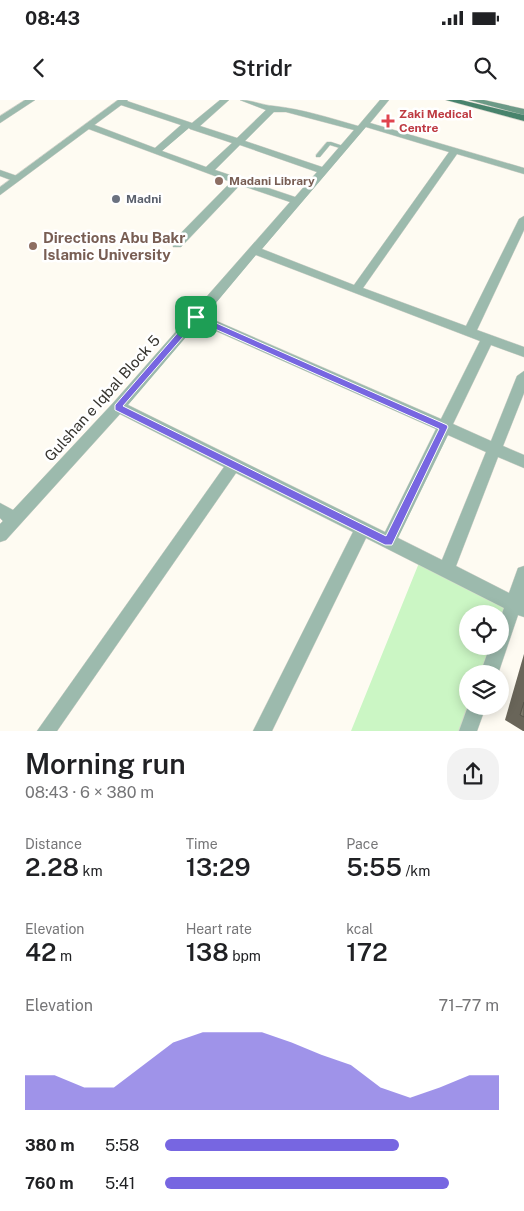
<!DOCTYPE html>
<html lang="en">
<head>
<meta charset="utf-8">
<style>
	body { margin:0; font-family:"Public Sans",sans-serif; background:#f2f2f2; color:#202124; height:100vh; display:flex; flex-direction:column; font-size:19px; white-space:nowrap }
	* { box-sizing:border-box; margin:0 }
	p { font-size:16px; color:#757577 }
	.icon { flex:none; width:28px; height:28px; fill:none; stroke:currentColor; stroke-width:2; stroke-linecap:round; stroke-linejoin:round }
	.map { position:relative; height:631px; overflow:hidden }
	.sheet { display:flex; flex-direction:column; background:#fff; flex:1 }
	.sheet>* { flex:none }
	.fabs { position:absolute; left:459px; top:505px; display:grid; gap:10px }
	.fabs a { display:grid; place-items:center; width:50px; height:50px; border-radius:50%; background:#fff; box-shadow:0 2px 12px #0003; font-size:25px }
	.pin { position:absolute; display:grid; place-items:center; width:42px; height:42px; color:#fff; margin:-21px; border-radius:10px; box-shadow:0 2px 8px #0006 }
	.round { display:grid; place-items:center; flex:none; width:52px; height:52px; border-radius:20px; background:#f2f2f2 }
	.headline { display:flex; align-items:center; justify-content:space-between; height:85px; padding:0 25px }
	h1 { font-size:28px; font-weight:600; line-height:38px }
	.figures { display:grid; grid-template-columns:repeat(3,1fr); gap:8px; height:85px; padding:5px 25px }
	.figures div { display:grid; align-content:center }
	.figures b { font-size:25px; font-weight:600 }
	.figures small { font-size:14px; font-weight:400 }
	.figures p { font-size:14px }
	.chart { height:140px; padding:10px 25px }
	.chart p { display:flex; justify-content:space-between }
	.chart svg { width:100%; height:90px; margin-top:5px; fill:#7766e1; opacity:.7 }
	ul { padding:0 25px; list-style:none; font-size:16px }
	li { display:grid; grid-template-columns:80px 60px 1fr; align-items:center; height:38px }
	li i { height:12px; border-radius:6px; background:#7766e1 }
	.status { display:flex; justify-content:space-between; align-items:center; height:35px; padding:0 25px; background:#fff; direction:ltr }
	.status svg { height:14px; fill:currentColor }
	header { display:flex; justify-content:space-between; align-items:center; height:65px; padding:0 25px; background:#fff; font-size:22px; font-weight:600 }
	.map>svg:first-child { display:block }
</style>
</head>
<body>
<div class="status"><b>08:43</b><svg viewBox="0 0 49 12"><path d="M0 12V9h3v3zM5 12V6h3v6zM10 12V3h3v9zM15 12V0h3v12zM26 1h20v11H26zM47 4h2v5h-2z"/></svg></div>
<header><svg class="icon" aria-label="back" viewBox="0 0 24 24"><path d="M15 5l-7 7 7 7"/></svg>Stridr<svg class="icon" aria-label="search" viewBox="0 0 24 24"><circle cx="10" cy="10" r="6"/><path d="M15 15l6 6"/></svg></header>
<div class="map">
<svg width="524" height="631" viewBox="0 0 524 631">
	<rect width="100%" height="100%" fill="#fefbf2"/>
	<path fill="#cbf6c4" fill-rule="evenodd" d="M421,458L516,506L493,574H468V606H482L474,631H351ZM468,514H500V546H468Z"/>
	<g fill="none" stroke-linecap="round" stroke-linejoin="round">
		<g stroke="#dad7cf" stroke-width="1">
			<path id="service" d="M327,42H331L346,47L343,49L330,45L320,57H316V55Z"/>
		</g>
		<g stroke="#dad7cf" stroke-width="1">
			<path id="minor" d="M25,0H35L0,23V16Z
				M118,0H124L192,23L220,0H229L200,26L237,38L266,10L240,0C252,0 262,5 274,6C302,9 330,18 358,26L380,0H389L370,23L524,68V74L457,54L363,188L466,226L519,119L524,116V130L477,230L524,247V257L491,245L453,324L491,341L517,276L524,271V293L503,346L524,355V368L498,357L456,466L509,493L518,468L524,466V517L518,515L498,574H480L490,546H500V519L504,508L366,438L272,631H253L353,432L236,373L57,631H37L224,367L120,314L6,440L0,442V424L3,421L0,418V403L13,410L113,303L290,102L240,85L181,147H173V141L231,82L86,28V24H92L155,48L181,25L118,4ZM274,12H286L354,30L322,67L245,41ZM366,27L449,52L354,185L262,149ZM189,28L190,29L232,43L206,67L162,51ZM240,45L317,72L295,97L215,70ZM256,155L480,241L441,319L205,216ZM198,223L436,329L385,432L128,305ZM448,335L486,352L442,460L398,438Z
				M0,70L20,77L21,79L16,82L0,76Z
				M468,606H486L477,631H459Z"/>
		</g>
		<g stroke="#dad7cf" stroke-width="1">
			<path id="tertiary" d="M118,0H128L0,95V87Z"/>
		</g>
		<g stroke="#dad7cf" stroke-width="1">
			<path id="secondary" d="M469,0H484L524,9V15Z"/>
		</g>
		<g stroke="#dad7cf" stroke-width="1">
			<path id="primary" d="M446,0H461L524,15V21Z"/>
		</g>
		<use href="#service" fill="#9cbaad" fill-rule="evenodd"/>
		<use href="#minor" fill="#9cbaad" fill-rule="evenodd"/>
		<use href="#tertiary" fill="#9cbaad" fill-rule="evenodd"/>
		<use href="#secondary" fill="#6c9a86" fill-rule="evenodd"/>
		<use href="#primary" fill="#48836c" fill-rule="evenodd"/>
	</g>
	<path fill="#696559" d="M524,554V631H523L505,620Z"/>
	<path fill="#7a7668" stroke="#555349" d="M524,602V617L520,615Z"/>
	<path fill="#7766e1" stroke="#fff" fill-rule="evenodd" d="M193,215H198L447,325L448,327L392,445H385L115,310V305ZM197,221L439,329L386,436L123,306Z"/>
	<path fill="#e0444e" stroke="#fff" stroke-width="2" d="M385.5 13.5h5v5h5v5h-5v5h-5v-5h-5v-5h5z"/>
	<g fill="#8d6e63" stroke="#fff" stroke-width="2">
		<circle cx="219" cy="81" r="5"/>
		<circle cx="33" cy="146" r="5"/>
	</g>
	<circle fill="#6b7280" stroke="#fff" stroke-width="2" cx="116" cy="99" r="5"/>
	<g text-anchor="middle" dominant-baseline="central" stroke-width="5" stroke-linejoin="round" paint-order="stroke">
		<g font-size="12" font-weight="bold" fill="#be3a42" stroke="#fff" text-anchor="start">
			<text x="399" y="14">Zaki Medical<tspan x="399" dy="14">Centre</tspan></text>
		</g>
		<g font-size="12" font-weight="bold" fill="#785e54" stroke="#fff" text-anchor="start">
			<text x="229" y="81">Madani Library</text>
		</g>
		<g font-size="12" font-weight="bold" fill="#5b616d" stroke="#fff" text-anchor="start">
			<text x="126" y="99">Madni</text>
		</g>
		<g font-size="15" font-weight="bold" fill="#785e54" stroke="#fff" text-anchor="start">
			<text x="43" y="137">Directions Abu Bakr<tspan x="43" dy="17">Islamic University</tspan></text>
		</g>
		<g font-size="15" fill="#36342e" stroke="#fff">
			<text transform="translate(102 298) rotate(-48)">Gulshan e Iqbal Block 5</text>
		</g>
	</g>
</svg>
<div class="fabs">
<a><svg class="icon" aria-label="locate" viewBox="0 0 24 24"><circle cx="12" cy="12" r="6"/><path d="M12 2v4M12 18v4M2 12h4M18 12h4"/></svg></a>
<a><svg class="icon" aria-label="layers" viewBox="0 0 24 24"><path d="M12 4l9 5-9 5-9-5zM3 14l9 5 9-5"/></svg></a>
</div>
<div class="pin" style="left:196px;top:217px;background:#1e9e55"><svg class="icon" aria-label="arrive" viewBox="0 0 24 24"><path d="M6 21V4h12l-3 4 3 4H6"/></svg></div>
</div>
<section class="sheet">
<div class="headline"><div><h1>Morning run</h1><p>08:43 · 6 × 380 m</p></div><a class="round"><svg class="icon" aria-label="share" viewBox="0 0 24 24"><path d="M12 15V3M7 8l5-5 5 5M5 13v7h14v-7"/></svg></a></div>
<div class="figures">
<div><p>Distance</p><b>2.28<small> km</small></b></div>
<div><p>Time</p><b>13:29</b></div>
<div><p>Pace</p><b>5:55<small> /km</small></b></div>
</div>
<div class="figures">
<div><p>Elevation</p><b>42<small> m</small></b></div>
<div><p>Heart rate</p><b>138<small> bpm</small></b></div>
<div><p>kcal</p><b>172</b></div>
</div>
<div class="chart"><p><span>Elevation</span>71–77 m</p>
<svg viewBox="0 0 160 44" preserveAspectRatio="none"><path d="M0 44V27L10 27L20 33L30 33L40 22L50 11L60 6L70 6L80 6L90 11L100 17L110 22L120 33L130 38L140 33L150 27L160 27V44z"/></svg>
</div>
<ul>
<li><b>380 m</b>5:58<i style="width:70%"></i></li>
<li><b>760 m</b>5:41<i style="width:85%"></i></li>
</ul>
</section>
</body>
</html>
